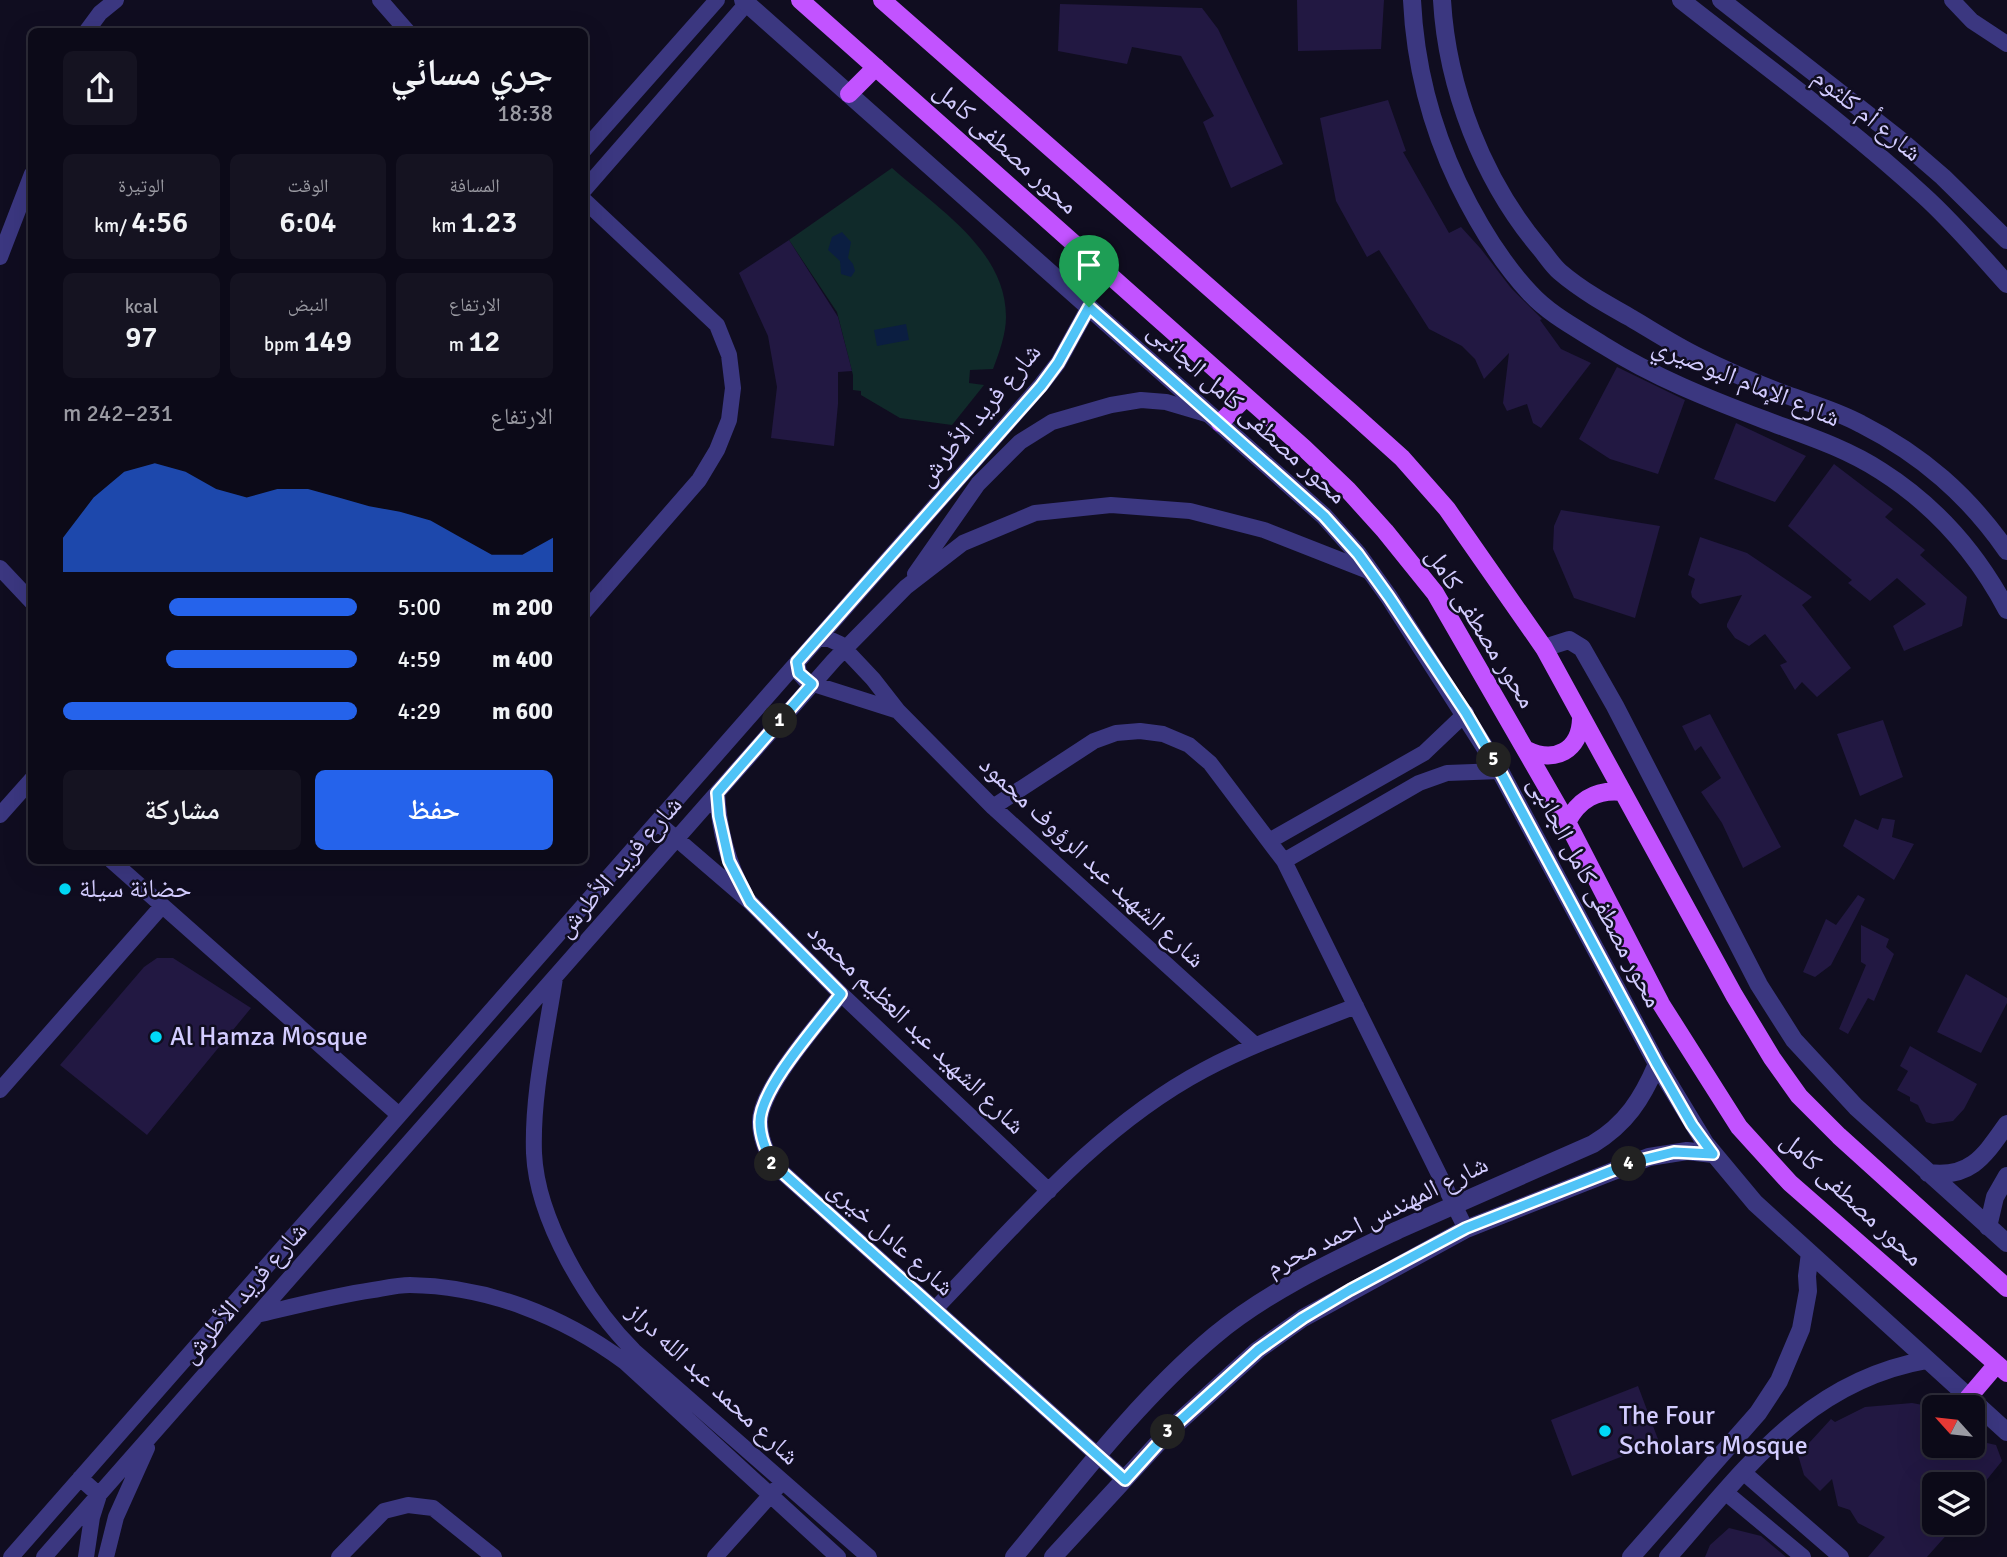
<!DOCTYPE html>
<html lang="ar">
<head>
<meta charset="utf-8">
<style>
	body { margin:0; font-family:Signika,"Noto Naskh Arabic",sans-serif; background:#151321; color:#f1f3f6; direction:rtl; height:100vh; display:flex; flex-direction:column; font-size:26px; white-space:nowrap }
	* { box-sizing:border-box; margin:0 }
	p { font-size:23px; color:#9a9aa2 }
	.icon { flex:none; width:38px; height:38px; fill:none; stroke:currentColor; stroke-width:2; stroke-linecap:round; stroke-linejoin:round }
	.map { position:relative; flex:1; overflow:hidden; direction:ltr }
	.drawer { position:absolute; left:28px; top:28px; width:560px; height:836px; display:flex; flex-direction:column; background:#0c0a18; border-radius:10px; box-shadow:0 7px 28px #0002,0 0 0 2px #2c2b37; direction:rtl }
	.drawer>* { flex:none }
	.needle { width:46px; rotate:297deg }
	.controls { position:absolute; left:1922px; top:1395px; display:grid; gap:14px }
	.controls a { display:grid; place-items:center; width:63px; height:63px; border-radius:10px; background:#0c0a18; box-shadow:0 7px 28px #0002,0 0 0 2px #2c2b37; font-size:35px }
	.pin { position:absolute; display:grid; place-items:center; width:60px; height:60px; color:#fff; margin:-72px -30px; border-radius:50% 50% 50% 0; rotate:-45deg; box-shadow:0 0 7px #0007 }
	.pin .icon { rotate:45deg }
	.km { position:absolute; width:35px; height:35px; margin:-18px; border-radius:50%; background:#222; color:#fff; font-size:19px; line-height:35px; text-align:center }
	.round { display:grid; place-items:center; flex:none; width:74px; height:74px; border-radius:10px; background:#151321 }
	.overview { display:flex; align-items:center; justify-content:space-between; height:119px; padding:0 35px }
	h1 { font-size:38px; font-weight:600; line-height:52px }
	.figures { display:grid; grid-template-columns:repeat(3,1fr); gap:10px; height:119px; padding:7px 35px }
	.figures div { display:grid; align-content:center; border-radius:10px; background:#151321; text-align:center }
	.figures b { font-size:30px; font-weight:600 }
	.figures small { font-size:19px; font-weight:400 }
	.figures p { font-size:19px }
	.chart { height:196px; padding:14px 35px }
	.chart p { display:flex; justify-content:space-between }
	.chart svg { width:100%; height:126px; margin-top:7px; fill:#2563eb; opacity:.7 }
	.primary-button { display:flex; gap:14px; margin-top:auto; padding:14px 35px }
	.primary-button a { flex:1; height:80px; border-radius:10px; background:#2563eb; color:#fff; font-size:28px; font-weight:600; line-height:80px; text-align:center }
	.primary-button a+a { background:#151321; color:#f1f3f6 }
	ul { padding:0 35px; list-style:none; font-size:23px }
	li { display:grid; grid-template-columns:112px 84px 1fr; align-items:center; height:52px }
	li i { height:18px; border-radius:9px; background:#2563eb }
	.map>svg:first-child { display:block }
</style>
</head>
<body>
<div class="map">
<svg width="2007" height="1557" viewBox="0 0 2007 1557">
	<rect width="100%" height="100%" fill="#100d20"/>
	<path fill="#102a2a" d="M892,168C937,208 1006,250 1006,317C1006,334 999,353 993,369L970,370L969,383L984,385L952,425L900,418L861,395V391L853,390V375L837,312L789,240Z"/>
	<path fill="#0b1e41" d="M842,232L851,242L848,258L853,264L855,271L851,277L841,274L840,261L828,250L832,237Z
		M906,324L909,340L877,346L874,330Z"/>
	<path fill="#221842" d="M1297,0H1384L1381,49L1298,51Z
		M1060,4L1202,8L1218,29L1283,164L1231,188L1203,122L1214,116L1181,56L1132,47L1127,64L1058,51Z
		M1388,100L1406,151L1403,152L1449,233L1461,227L1481,249L1511,288L1542,319L1540,320L1561,349L1591,363L1541,428L1533,423L1527,404L1507,411L1503,403L1509,353L1484,379L1475,359L1462,346L1429,329L1379,250L1367,257L1336,201L1320,118Z
		M789,240L838,317L852,371L838,372V404L834,446L771,438L777,387L768,336L739,273Z
		M1617,367L1685,400L1658,474L1610,459L1579,439Z
		M1736,423L1806,456L1775,502L1714,479Z
		M1834,464L1893,509L1885,517L1925,550L1920,555L1967,597L1962,626L1904,651L1893,626L1926,604L1897,578L1870,601L1848,583L1852,580L1788,526Z
		M1561,510L1660,526L1635,618L1574,598L1553,549L1554,526Z
		M1700,537L1747,553L1812,597L1802,605L1851,668L1817,697L1802,682L1795,690L1780,665L1787,662L1765,634L1749,646L1735,638L1727,627V624L1742,595L1700,604L1692,597L1691,592L1695,579L1688,575Z
		M1710,714L1781,847L1743,868L1722,823L1701,792L1721,778L1701,746L1695,751L1682,726Z
		M1883,720L1903,777L1860,796L1837,734Z
		M1882,818L1895,820L1892,837L1914,844L1894,880L1843,846L1855,819L1878,830Z
		M1858,895L1865,899L1831,965L1815,977L1803,972L1826,919L1836,925Z
		M1861,925L1889,939L1886,947L1894,954L1874,1001L1868,998L1848,1034L1839,1029L1866,965L1861,962Z
		M157,958H173L251,1008L147,1135L60,1065L144,967Z
		M1966,974L2007,998V1003L1981,1053L1937,1032Z
		M1910,1046L1977,1084L1964,1109L1953,1121L1933,1124L1926,1122L1918,1105L1910,1101V1097L1897,1090L1908,1071L1900,1066Z
		M1638,1386L1659,1442L1572,1476L1551,1420Z
		M1912,1403L1934,1407V1446H1972V1416L1979,1422L1987,1443L1996,1445L2002,1461L1972,1498V1484H1934V1522H1958L1927,1557H1868L1885,1537L1858,1523L1850,1510L1838,1506L1832,1479L1820,1491L1804,1475L1798,1455L1831,1419L1835,1422L1865,1407Z
		M1729,1528L1761,1536L1786,1557H1705L1710,1545Z"/>
	<g fill="none" stroke-linecap="round" stroke-linejoin="round">
		<path stroke="#3b3780" stroke-width="16" d="M380,0L408,32
			M1952,0L1972,21L2007,44
			M86,32L100,13L116,0
			M584,150L717,0
			M584,190L747,3
			M584,200L717,325L729,355L733,388L729,420L717,450L699,480L584,612
			M0,257L32,174
			M0,568L32,602
			M915,574L978,484L1020,442L1052,422L1111,405L1141,400L1166,402L1210,415
			M818,639H829L840,644L873,679L898,711L993,807L1255,1045
			M797,662L799,673L807,682L898,711
			M717,793C719,829 727,862 745,894
			M993,807L1094,741L1116,733L1140,731L1163,734L1189,745L1210,763L1284,861L1466,1229
			M0,815L32,779
			M657,822L750,902L841,994L1049,1191
			M1271,840L1424,753L1466,713
			M112,861L399,1115
			M1284,861L1419,783L1447,773L1500,771
			M555,978C546,1036 532,1095 534,1153C537,1220 588,1305 634,1351L869,1557
			M841,994C820,1022 760,1088 760,1122C760,1137 766,1150 772,1163L1125,1480
			M0,1090L162,906
			M935,1309C1018,1223 1097,1127 1204,1070C1253,1044 1305,1026 1356,1006
			M257,1315C295,1306 333,1296 373,1290C385,1288 398,1285 410,1285C487,1286 563,1316 625,1362L838,1557
			M1743,1472L1841,1557
			M80,1478L99,1495L92,1517L86,1557
			M1725,1492L1803,1557
			M11,1557L1041,385L1058,363L1089,307
			M44,1557L834,660L906,587L963,543L1035,513L1111,505L1190,511L1264,530L1371,572
			M106,1557L116,1517L147,1448
			M339,1557L384,1511L408,1505L433,1508L494,1557
			M715,1557L776,1489"/>
		<path stroke="#3b3780" stroke-width="18" d="M743,0L1324,516L1358,554L1389,597L1500,771L1657,1064L1705,1143L1755,1203L2007,1432
			M1412,0C1415,63 1431,126 1458,183C1477,222 1500,261 1530,293C1550,315 1578,329 1603,345C1654,377 1709,399 1765,420C1805,435 1846,448 1881,471C1936,506 1977,553 2007,610
			M1442,0C1447,88 1483,180 1539,247C1546,255 1552,265 1560,272C1581,290 1606,304 1631,318C1653,331 1676,346 1699,357C1727,371 1758,384 1787,395C1812,404 1837,411 1861,424C1922,455 1968,495 2007,551
			M1681,0C1762,64 1847,125 1923,195C1953,222 1980,254 2007,284
			M1721,0L1899,139L1943,177L2007,240
			M1544,648L1569,640L1582,648L1615,706L1759,985L1794,1040L1856,1107L2007,1243
			M1928,1173C1971,1179 1985,1155 2007,1124
			M1988,1227L1995,1197L2007,1176
			M1014,1557C1077,1481 1138,1400 1214,1336C1268,1291 1335,1260 1398,1230C1463,1201 1528,1172 1593,1144C1626,1124 1642,1099 1657,1064
			M1053,1557L1172,1428L1258,1350L1303,1318L1466,1229L1649,1157L1687,1151L1713,1154
			M1631,1557L1758,1413L1779,1381L1801,1329L1808,1291L1807,1276L1810,1253
			M1668,1557C1744,1471 1806,1381 1927,1360"/>
		<path stroke="#c253ff" stroke-width="18" d="M800,0L1304,448L1348,490L1385,531L1435,593L1567,822L1661,1004L1739,1127L1790,1183L2007,1373
			M882,0L1352,413L1402,458L1447,509L1544,648L1734,995L1772,1058L1799,1096L1839,1136L2007,1288
			M849,94L876,67
			M1220,423L1246,397
			M1527,750C1555,764 1580,750 1581,719
			M1567,822C1579,799 1597,789 1623,792
			M1968,1398L1997,1364"/>
	</g>
	<g fill="none" stroke-linecap="round" stroke-linejoin="round">
		<g stroke="#fff" stroke-width="14">
			<path id="route" d="M1089,307L1324,516L1358,554L1389,597L1466,713L1500,771L1657,1064L1692,1125L1713,1154L1674,1152L1637,1161L1466,1228L1350,1290L1303,1318L1258,1350L1172,1428L1125,1480L772,1163C766,1150 760,1137 760,1122C760,1088 820,1022 841,994L750,902L729,861L719,816L717,793L812,684L799,673L797,662L1041,386L1058,363Z"/>
		</g>
		<use href="#route" stroke="#4fc3f7" stroke-width="9"/>
	</g>
	<g fill="#00d9f7" stroke="#100d20" stroke-width="2.5">
		<circle cx="65" cy="889" r="7"/>
		<circle cx="156" cy="1037" r="7"/>
		<circle cx="1605" cy="1431" r="7"/>
	</g>
	<g text-anchor="middle" dominant-baseline="central" stroke-width="5" stroke-linejoin="round" paint-order="stroke">
		<g font-size="26" fill="#d3ccff" stroke="#100d20">
			<text transform="translate(1867 115) rotate(39)">شارع أم كلثوم</text>
			<text transform="translate(1006 148) rotate(42)">محور مصطفى كامل</text>
			<text transform="translate(1746 382) rotate(22)">شارع الإمام البوصيري</text>
			<text transform="translate(1247 413) rotate(42)">محور مصطفى كامل الجانبى</text>
			<text transform="translate(979 415) rotate(-50)">شارع فريد الأطرش</text>
			<text transform="translate(1481 628) rotate(58)">محور مصطفى كامل</text>
			<text transform="translate(1092 862) rotate(43)">شارع الشهيد عبد الرؤوف محمود</text>
			<text transform="translate(619 867) rotate(-49)">شارع فريد الأطرش</text>
			<text transform="translate(1595 892) rotate(62)">محور مصطفى كامل الجانبى</text>
			<text transform="translate(916 1029) rotate(44)">شارع الشهيد عبد العظيم محمود</text>
			<text transform="translate(1852 1199) rotate(43)">محور مصطفى كامل</text>
			<text transform="translate(1377 1216) rotate(-26)">شارع المهندس احمد محرم</text>
			<text transform="translate(891 1238) rotate(42)">شارع عادل خيرى</text>
			<text transform="translate(244 1293) rotate(-49)">شارع فريد الأطرش</text>
			<text transform="translate(713 1384) rotate(43)">شارع محمد عبد الله دراز</text>
		</g>
		<g font-size="26" fill="#d3ccff" stroke="#100d20" text-anchor="start">
			<text x="79" y="889">حضانة سيلة</text>
			<text x="170" y="1037">Al Hamza Mosque</text>
			<text x="1619" y="1416">The Four<tspan x="1619" dy="30">Scholars Mosque</tspan></text>
		</g>
	</g>
</svg>
<div class="controls">
<a><svg class="needle" viewBox="-14 -14 28 28"><path d="M0-13l5 13h-10z" fill="#e53935"/><path d="M0 13l5-13h-10z" fill="#9a9aa2"/></svg></a>
<a><svg class="icon" aria-label="layers" viewBox="0 0 24 24"><path d="M12 4l9 5-9 5-9-5zM3 14l9 5 9-5"/></svg></a>
</div>
<div class="pin" style="left:1089px;top:307px;background:#1e9e55"><svg class="icon" aria-label="arrive" viewBox="0 0 24 24"><path d="M6 21V4h12l-3 4 3 4H6"/></svg></div>
<b class="km" style="left:780px;top:721px">1</b>
<b class="km" style="left:772px;top:1164px">2</b>
<b class="km" style="left:1168px;top:1432px">3</b>
<b class="km" style="left:1629px;top:1164px">4</b>
<b class="km" style="left:1494px;top:760px">5</b>
<section class="drawer">
<div class="overview"><div><h1>جري مسائي</h1><p>18:38</p></div><a class="round"><svg class="icon" aria-label="share" viewBox="0 0 24 24"><path d="M12 15V3M7 8l5-5 5 5M5 13v7h14v-7"/></svg></a></div>
<div class="figures">
<div><p>المسافة</p><b>1.23<small> km</small></b></div>
<div><p>الوقت</p><b>6:04</b></div>
<div><p>الوتيرة</p><b>4:56<small> /km</small></b></div>
</div>
<div class="figures">
<div><p>الارتفاع</p><b>12<small> m</small></b></div>
<div><p>النبض</p><b>149<small> bpm</small></b></div>
<div><p>kcal</p><b>97</b></div>
</div>
<div class="chart"><p><span>الارتفاع</span>231–242 m</p>
<svg viewBox="0 0 160 44" preserveAspectRatio="none"><path d="M0 44V32L10 18L20 9L30 6L40 9L50 15L60 18L70 15L80 15L90 18L100 21L110 23L120 26L130 32L140 38L150 38L160 32V44z"/></svg>
</div>
<ul>
<li><b>200 m</b>5:00<i style="width:64%"></i></li>
<li><b>400 m</b>4:59<i style="width:65%"></i></li>
<li><b>600 m</b>4:29<i style="width:100%"></i></li>
</ul>
<div class="primary-button"><a>حفظ</a><a>مشاركة</a></div>
</section>
</div>
</body>
</html>
